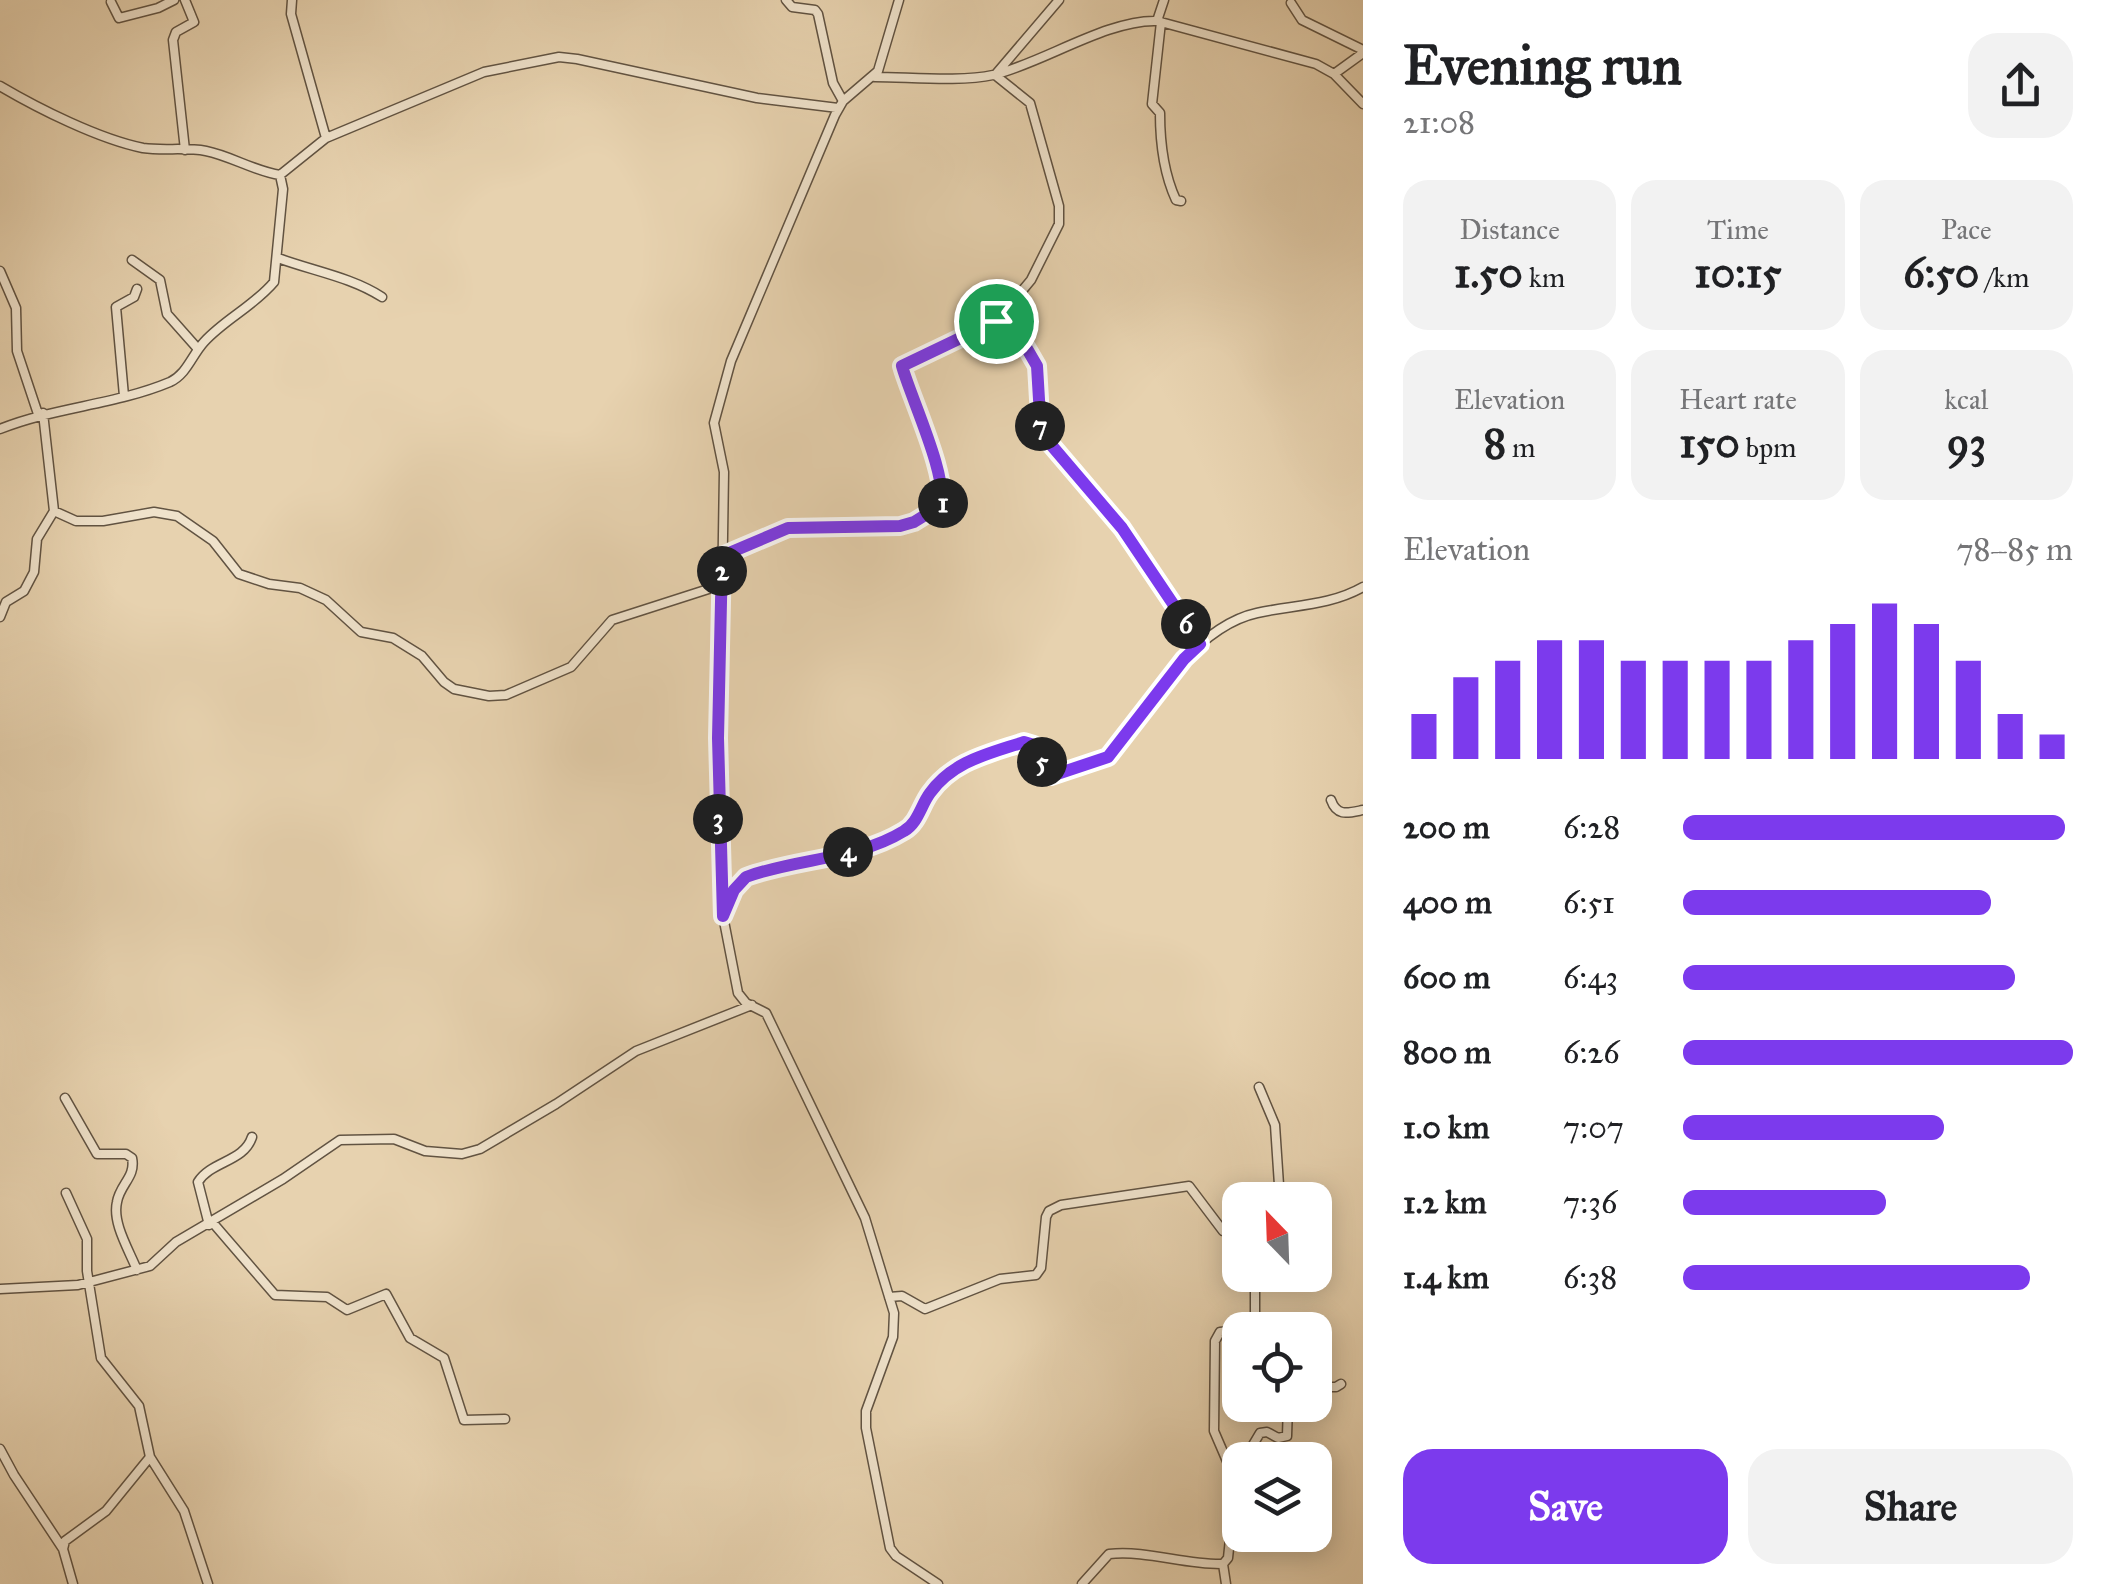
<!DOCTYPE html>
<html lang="en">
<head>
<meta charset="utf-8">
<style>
	body { margin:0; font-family:"IM FELL Great Primer",serif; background:#f2f2f2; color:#202124; height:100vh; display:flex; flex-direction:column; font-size:38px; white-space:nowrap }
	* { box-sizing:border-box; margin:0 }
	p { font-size:32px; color:#757577 }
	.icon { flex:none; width:55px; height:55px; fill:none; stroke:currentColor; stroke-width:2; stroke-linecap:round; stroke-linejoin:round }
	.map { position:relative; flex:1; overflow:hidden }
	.details { display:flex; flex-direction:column; background:#fff; width:750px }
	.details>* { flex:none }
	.needle { width:65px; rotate:337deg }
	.fabs { position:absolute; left:1222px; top:1182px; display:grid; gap:20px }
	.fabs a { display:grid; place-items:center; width:110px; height:110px; border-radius:20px; background:#fff; box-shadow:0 5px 25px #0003; font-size:50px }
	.pin { position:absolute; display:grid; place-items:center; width:85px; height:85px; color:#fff; margin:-42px; border:5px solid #fff; border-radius:50%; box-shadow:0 2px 10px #0007 }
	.km { position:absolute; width:50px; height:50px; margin:-25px; border-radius:50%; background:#222; color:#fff; font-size:28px; line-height:50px; text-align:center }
	.round { display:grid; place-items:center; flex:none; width:105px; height:105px; border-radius:30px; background:#f2f2f2 }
	.headline { display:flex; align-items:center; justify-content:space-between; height:170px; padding:0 40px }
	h1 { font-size:55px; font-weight:800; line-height:75px }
	.figures { display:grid; grid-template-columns:repeat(3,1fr); gap:15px; height:170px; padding:10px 40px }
	.figures div { display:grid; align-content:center; border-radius:25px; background:#f2f2f2; text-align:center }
	.figures b { font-size:42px; font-weight:800 }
	.figures small { font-size:28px; font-weight:400 }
	.figures p { font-size:28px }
	.chart { height:280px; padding:20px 40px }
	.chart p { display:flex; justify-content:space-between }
	.chart svg { width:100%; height:180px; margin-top:10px; stroke:#7c3aed; stroke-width:6 }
	.primary-button { display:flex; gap:20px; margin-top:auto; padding:20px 40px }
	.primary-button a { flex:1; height:115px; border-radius:30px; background:#7c3aed; color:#fff; font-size:40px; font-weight:800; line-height:115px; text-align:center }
	.primary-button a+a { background:#f2f2f2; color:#202124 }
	ul { padding:0 40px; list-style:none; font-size:32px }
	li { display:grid; grid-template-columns:160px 120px 1fr; align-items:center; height:75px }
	li i { height:25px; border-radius:12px; background:#7c3aed }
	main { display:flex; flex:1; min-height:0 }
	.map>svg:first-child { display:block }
</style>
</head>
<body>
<main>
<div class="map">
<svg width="1363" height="1584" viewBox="0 0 1363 1584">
	<rect width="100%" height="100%" fill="#e7d2af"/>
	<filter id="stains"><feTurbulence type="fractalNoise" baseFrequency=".002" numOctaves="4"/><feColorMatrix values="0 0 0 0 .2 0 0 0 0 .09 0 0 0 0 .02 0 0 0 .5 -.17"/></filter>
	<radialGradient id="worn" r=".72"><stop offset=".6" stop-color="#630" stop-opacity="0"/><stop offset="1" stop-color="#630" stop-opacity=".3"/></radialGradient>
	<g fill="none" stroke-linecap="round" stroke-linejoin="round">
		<g stroke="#615342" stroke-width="11">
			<path id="street" d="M292,0L291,14L326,138
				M786,0L792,7L815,10L818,14L833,83L843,101
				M899,0L878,71L843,101L835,115L731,361L714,423L724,472L718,850L723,916L738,993L746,1003L766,1013L865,1218L894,1313L893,1337L866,1411V1428L890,1548L896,1556L938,1584
				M111,2L119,18L158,8L174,0
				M1291,3L1302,20L1363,50
				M1157,21L1164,0
				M1161,22L1152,104L1160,113C1160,142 1164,174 1176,200L1181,201
				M1334,74L1363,53
				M875,77C908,77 962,82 993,75C1041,64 1108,19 1157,21L1316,64L1334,74L1363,104
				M0,86C39,109 99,139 143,148C164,151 185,147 206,151C231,156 254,171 280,175L326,138L484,72L559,57L577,59L757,98L838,108
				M185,150L173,40L176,32L194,22L185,0
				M278,258C313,271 351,277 382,297
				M132,260L160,280L167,314L198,349
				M0,271L16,308L17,351L38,414
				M997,321L1026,347L1037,366L1041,433L1122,528L1200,645
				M124,396L116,307L134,297L137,289
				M0,429C55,407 115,405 170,382C187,374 192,355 204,342C225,319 254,306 274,282L283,189L280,175
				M54,511L76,521H103L154,512L177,516L213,541L239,574L269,584L300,588L326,600L361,632L393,638L422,656L444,682L454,689L489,696L506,695L571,667L612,620L721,585
				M722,556L788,528L908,525L943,502L931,449L902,366L997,321L1031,280L1059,224V206L1030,103L995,75L1059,0
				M0,617L6,602L24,591L34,572L37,539L54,511L43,413
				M1331,800C1337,817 1348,813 1363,810
				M723,914L734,889L747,877C797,858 858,860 904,831C917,823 921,805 930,793C954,761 988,754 1024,742L1035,745L1051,776L1102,760L1113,752C1146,705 1196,626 1257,613C1292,605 1330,606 1363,587
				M1259,1087L1275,1125L1280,1200
				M65,1098L97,1154H126L132,1158C136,1177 120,1184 117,1202C112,1223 129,1250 137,1270
				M66,1193L87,1239V1271L101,1358L139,1406L150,1457L184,1511L208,1584
				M213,1223L275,1295L327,1297L347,1310L386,1294L410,1338L444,1358L464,1420L505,1419
				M209,1225L198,1182C211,1161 244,1162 252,1137
				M0,1289L78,1285L150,1266L176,1242L283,1179L340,1140L394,1139L425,1151L462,1154L480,1149L556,1104L636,1051L752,1005
				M889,1297L902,1296L925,1309L1000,1279L1036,1275L1041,1268L1046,1217L1049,1211L1061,1205L1189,1186L1223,1231H1240
				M1243,1330L1255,1326V1283L1299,1275
				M1315,1387H1336L1341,1384
				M0,1449L14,1475L63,1549
				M1244,1460L1260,1433L1267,1432L1278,1438L1287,1436L1288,1405
				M73,1584L63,1549L65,1541L106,1511L150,1457
				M1082,1584L1109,1554C1148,1550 1184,1565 1223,1564
				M1226,1584L1223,1564L1228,1558L1236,1482L1214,1431L1215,1341L1220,1332L1240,1330"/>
		</g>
		<use href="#street" stroke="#efe2cb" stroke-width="8"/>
	</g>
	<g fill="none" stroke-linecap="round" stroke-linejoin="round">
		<g stroke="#fff" stroke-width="20">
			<path id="route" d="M996,321L1026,347L1037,366L1041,433L1122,528L1200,644L1184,659L1108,757L1051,776L1034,745L1024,742C988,754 953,761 930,793C921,805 918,823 904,831C857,860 797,858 746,877L734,890L723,916L718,738L722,556L788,528L900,526L914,522L940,506C950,480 910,396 902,366Z"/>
		</g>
		<use href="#route" stroke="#7c3aed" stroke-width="12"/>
	</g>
	<rect width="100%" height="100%" filter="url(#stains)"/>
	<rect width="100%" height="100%" fill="url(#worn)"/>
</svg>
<div class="fabs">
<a><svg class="needle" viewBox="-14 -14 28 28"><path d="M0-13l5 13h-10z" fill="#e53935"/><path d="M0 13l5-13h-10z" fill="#757577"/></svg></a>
<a><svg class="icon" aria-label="locate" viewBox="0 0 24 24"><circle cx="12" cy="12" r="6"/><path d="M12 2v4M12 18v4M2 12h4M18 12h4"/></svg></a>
<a><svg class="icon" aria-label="layers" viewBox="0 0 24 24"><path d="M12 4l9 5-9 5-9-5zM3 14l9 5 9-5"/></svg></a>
</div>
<div class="pin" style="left:996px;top:321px;background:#1e9e55"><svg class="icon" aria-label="arrive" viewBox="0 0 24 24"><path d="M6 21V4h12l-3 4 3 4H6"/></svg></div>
<b class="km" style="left:943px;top:503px">1</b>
<b class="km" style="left:722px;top:571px">2</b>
<b class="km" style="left:718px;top:819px">3</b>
<b class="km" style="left:848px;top:852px">4</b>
<b class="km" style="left:1042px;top:762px">5</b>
<b class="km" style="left:1186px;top:624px">6</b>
<b class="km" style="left:1040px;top:426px">7</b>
</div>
<section class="details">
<div class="headline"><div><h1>Evening run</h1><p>21:08</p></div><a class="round"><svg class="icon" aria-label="share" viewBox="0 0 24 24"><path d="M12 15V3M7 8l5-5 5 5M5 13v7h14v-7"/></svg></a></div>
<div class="figures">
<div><p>Distance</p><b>1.50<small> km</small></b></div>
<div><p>Time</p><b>10:15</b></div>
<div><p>Pace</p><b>6:50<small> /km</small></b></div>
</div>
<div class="figures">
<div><p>Elevation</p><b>8<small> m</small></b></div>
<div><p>Heart rate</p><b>150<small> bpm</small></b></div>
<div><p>kcal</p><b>93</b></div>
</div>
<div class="chart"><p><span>Elevation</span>78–85 m</p>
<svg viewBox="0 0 160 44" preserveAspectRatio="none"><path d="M5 44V33M15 44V24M25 44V20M35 44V15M45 44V15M55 44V20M65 44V20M75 44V20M85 44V20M95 44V15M105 44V11M115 44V6M125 44V11M135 44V20M145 44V33M155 44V38"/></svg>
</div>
<ul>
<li><b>200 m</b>6:28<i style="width:98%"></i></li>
<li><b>400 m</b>6:51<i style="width:79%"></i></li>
<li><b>600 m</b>6:43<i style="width:85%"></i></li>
<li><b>800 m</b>6:26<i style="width:100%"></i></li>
<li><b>1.0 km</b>7:07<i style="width:67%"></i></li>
<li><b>1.2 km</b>7:36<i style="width:52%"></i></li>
<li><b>1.4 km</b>6:38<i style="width:89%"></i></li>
</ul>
<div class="primary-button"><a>Save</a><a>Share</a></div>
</section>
</main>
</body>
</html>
